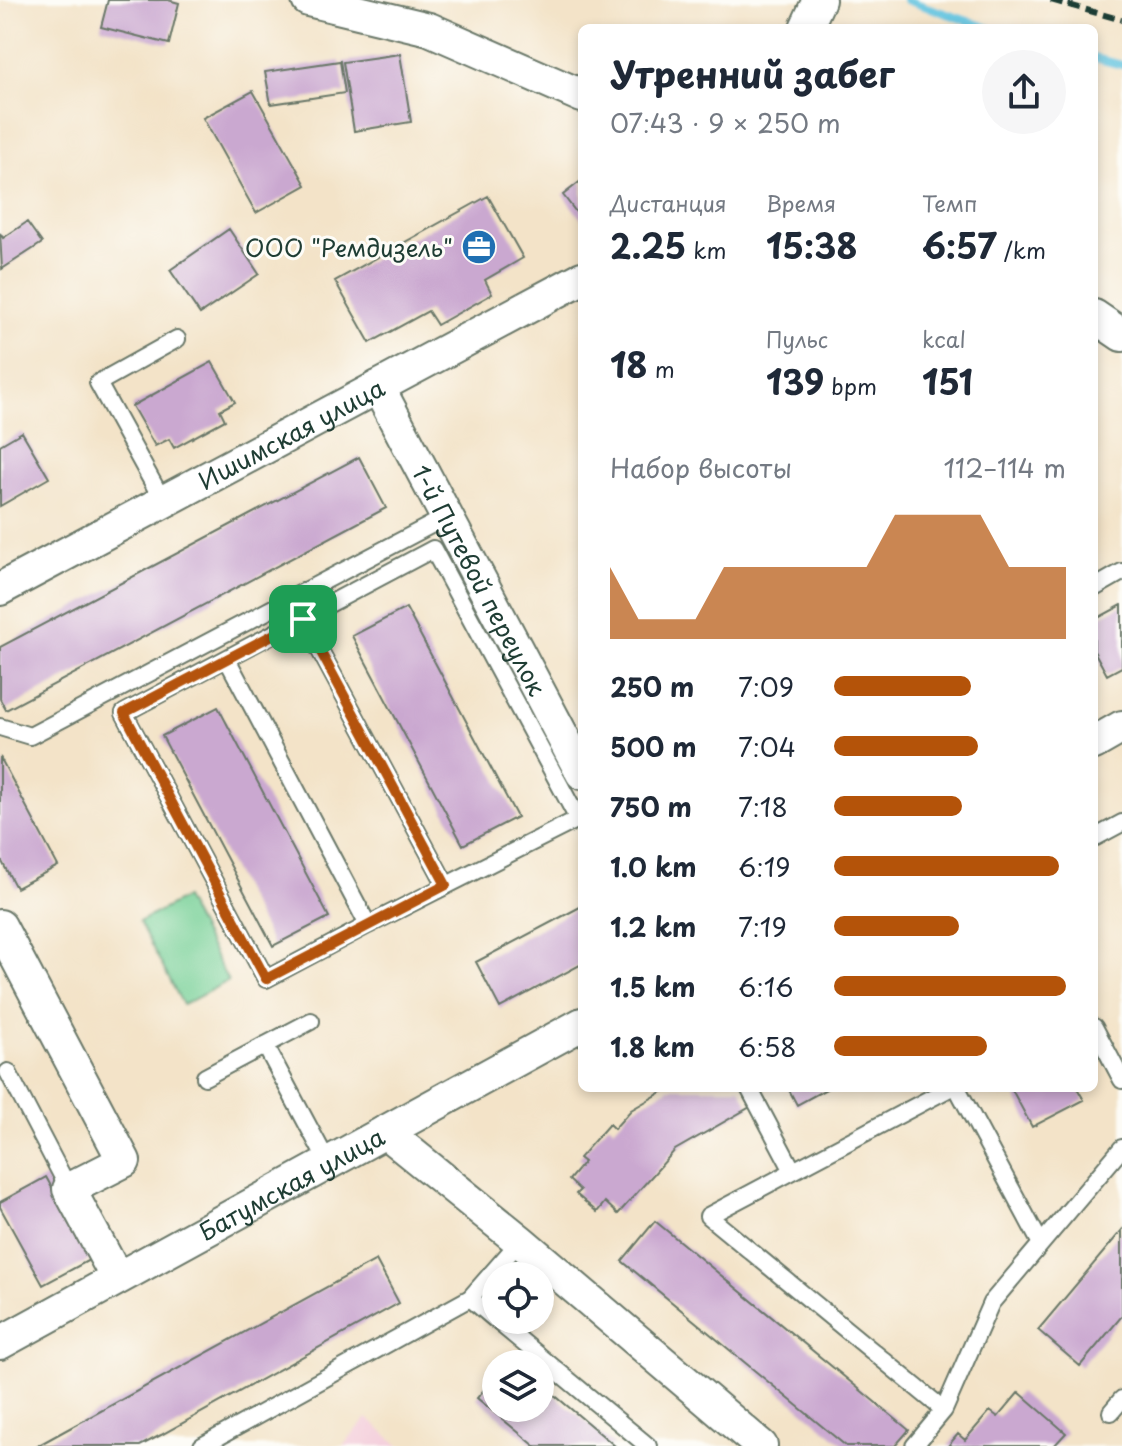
<!DOCTYPE html>
<html lang="ru">
<head>
<meta charset="utf-8">
<style>
	body { margin:0; font-family:"Playpen Sans",sans-serif; background:#f6f6f7; color:#1f2937; height:100vh; display:flex; flex-direction:column; font-size:30px; white-space:nowrap }
	* { box-sizing:border-box; margin:0 }
	p { font-size:26px; color:#747a83 }
	.icon { flex:none; width:44px; height:44px; fill:none; stroke:currentColor; stroke-width:2; stroke-linecap:round; stroke-linejoin:round }
	.map { position:relative; flex:1; overflow:hidden }
	.details { position:absolute; left:578px; top:24px; width:520px; height:1068px; display:flex; flex-direction:column; background:#fff; border-radius:12px; box-shadow:0 4px 12px #0003 }
	.details>* { flex:none }
	.tools { position:absolute; left:482px; top:1262px; display:grid; gap:16px }
	.tools a { display:grid; place-items:center; width:72px; height:72px; border-radius:50%; background:#fff; box-shadow:0 4px 12px #0003; font-size:40px }
	.pin { position:absolute; display:grid; place-items:center; width:68px; height:68px; color:#fff; margin:-34px; border-radius:16px; box-shadow:0 4px 12px #0006 }
	.round { display:grid; place-items:center; flex:none; width:84px; height:84px; border-radius:42px; background:#f6f6f7 }
	.summary { display:flex; align-items:center; justify-content:space-between; height:136px; padding:0 32px }
	h1 { font-size:36px; font-weight:700; line-height:60px }
	.stats { display:grid; grid-template-columns:repeat(3,1fr); gap:12px; height:136px; padding:8px 32px }
	.stats div { display:grid; align-content:center }
	.stats b { font-size:34px; font-weight:700 }
	.stats small { font-size:22px; font-weight:400 }
	.stats p { font-size:22px }
	.chart { height:224px; padding:16px 32px }
	.chart p { display:flex; justify-content:space-between }
	.chart svg { width:100%; height:144px; margin-top:8px; fill:#b45309; opacity:.7 }
	ul { padding:0 32px; list-style:none; font-size:26px }
	li { display:grid; grid-template-columns:128px 96px 1fr; align-items:center; height:60px }
	li i { height:20px; border-radius:10px; background:#b45309 }
	.map>svg:first-child { display:block }
</style>
</head>
<body>
<div class="map">
<svg width="1122" height="1446" viewBox="0 0 1122 1446">
	<rect width="100%" height="100%" fill="#fdfcf7"/>
	<filter id="ink" filterUnits="userSpaceOnUse"><feTurbulence type="fractalNoise" baseFrequency=".0125" numOctaves="2"/><feDisplacementMap in="SourceGraphic" scale="16" xChannelSelector="R" yChannelSelector="G"/><feConvolveMatrix kernelMatrix="1 2 1 2 8 2 1 2 1" color-interpolation-filters="sRGB"/></filter>
	<filter id="wash" filterUnits="userSpaceOnUse"><feTurbulence type="fractalNoise" baseFrequency=".006" numOctaves="4" result="noise"/><feDisplacementMap in="SourceGraphic" scale="32" xChannelSelector="R" yChannelSelector="G"/><feGaussianBlur stdDeviation="1.8" result="paint"/><feColorMatrix in="noise" values="0 0 0 0 0 0 0 0 0 0 0 0 0 0 0 0 0 1.4 0 .05"/><feComposite in="paint" operator="in"/></filter>
	<g filter="url(#wash)">
		<rect width="100%" height="100%" fill="#f3e3c8"/>
		<path fill="#f4cfdc" d="M367,1418L400,1446H343Z"/>
		<path fill="#77d097" stroke="#4b8666" stroke-width="2" d="M184,898L228,981L183,1005L139,922Z"/>
		<g fill="none" stroke-linecap="round" stroke-linejoin="round">
			<path stroke="#61c3df" stroke-width="8" d="M906,0L989,28
				M1094,58L1122,65"/>
		</g>
		<g id="blocks">
			<path fill="#caa8d0" d="M108,0H168L179,3L169,44L101,27Z
				M400,54L411,122L354,131L343,62Z
				M340,61L345,93L271,104L265,72Z
				M253,91L306,185L256,213L203,118Z
				M582,180V220L563,195Z
				M488,196L523,258L485,280L492,294L437,325L428,311L370,343L335,281Z
				M27,222L42,243L2,269L0,233L3,238Z
				M229,229L259,274L200,314L170,270Z
				M212,362L235,402L220,410L225,420L174,448L169,439L155,446L132,406Z
				M22,432L49,478L0,506V445Z
				M359,457L386,508L6,710L0,699V647Z
				M1122,605V667L1107,675L1094,651V620Z
				M406,608L517,817L463,845L352,636Z
				M218,707L329,917L273,946L162,736Z
				M0,757L58,866L16,888L0,858Z
				M582,906V964L500,1008L476,962Z
				M669,1088H740L750,1107L675,1150L618,1214L605,1202L597,1212L576,1194L580,1190L569,1180L584,1162L579,1158L609,1124L614,1129L631,1110Z
				M788,1088H828L797,1105Z
				M1011,1088H1077L1084,1100L1032,1127Z
				M46,1177L91,1259L43,1285L0,1207V1202Z
				M655,1221L909,1430L895,1446H846L622,1261Z
				M1122,1230V1316L1080,1366L1038,1330Z
				M376,1260L399,1303L161,1435L140,1446H37Z
				M496,1375V1408H540V1383L615,1446H535L477,1398Z
				M1019,1392L1066,1433L1054,1446H948L958,1434L965,1440L990,1411L998,1417Z"/>
		</g>
	</g>
	<g filter="url(#ink)">
		<use href="#blocks" fill-opacity="0" stroke="#697768" stroke-width="2"/>
		<g fill="none" stroke-linecap="round" stroke-linejoin="round">
			<g stroke="#697768" stroke-width="20">
				<path id="service" d="M164,503L98,383L177,339
					M1094,588L1122,572
					M303,619L446,885
					M227,659L368,925L266,979L124,713L433,549L578,819L368,925
					M0,727L30,736L446,517
					M1094,838L1122,823
					M1094,1027L1122,1080
					M265,1045L328,1163
					M8,1072L69,1189
					M205,1077L311,1021
					M749,1088L793,1171
					M957,1088L1041,1244
					M470,1298L496,1320
					M496,1320L648,1446
					M944,1410L991,1303L1122,1148
					M1111,1412L1122,1399
					M202,1446L470,1298L520,1241
					M914,1446L944,1410L708,1216L950,1088"/>
			</g>
			<g stroke="#697768" stroke-width="36">
				<g id="minor">
					<path d="M308,0L429,29L582,96"/>
					<path d="M806,28L819,0"/>
					<path d="M1094,316L1122,335"/>
					<path id="s1" d="M378,387L582,773"/>
					<path id="s2" d="M0,589L582,278"/>
					<path d="M1094,743L1122,727"/>
					<path d="M0,926L124,1161L69,1189L117,1278"/>
					<path d="M385,1132L520,1241L761,1446"/>
					<path id="s3" d="M0,1343L582,1024"/>
				</g>
			</g>
			<use href="#service" stroke="#fff" stroke-width="16"/>
			<use href="#minor" stroke="#fff" stroke-width="32"/>
			<path stroke="#1f3d34" stroke-width="6" stroke-dasharray="12 6" stroke-linecap="butt" d="M1051,0L1122,20"/>
		</g>
	</g>
	<g fill="none" stroke-linecap="round" stroke-linejoin="round" filter="url(#ink)">
		<g stroke="#fff" stroke-width="16">
			<path id="route" d="M303,619L446,885L266,979L124,713Z"/>
		</g>
		<use href="#route" stroke="#b45309" stroke-width="10"/>
	</g>
	<defs>
		<g id="office-disc" transform="scale(1.8)"><circle r="9.5" fill="#1f6fb2" stroke="#fdfcf7"/><path d="M-6-3h4V-5.5h4V-3h4V5H-6ZM-1-4.5V-3h2v-1.5ZM-6 0V1H6V0Z" fill="#fff"/></g>
	</defs>
	<g fill-rule="evenodd">
		<use href="#office-disc" x="479" y="247"/>
	</g>
	<g text-anchor="middle" dominant-baseline="central" stroke-width="6" stroke-linejoin="round" paint-order="stroke">
		<g font-size="24" fill="#1f3d34" stroke="#fdfcf7" text-anchor="end">
			<text x="453" y="247">ООО "Ремдизель"</text>
		</g>
		<g font-size="24" fill="#1f3d34" stroke="#fdfcf7">
			<text stroke="none"><textPath href="#s2" startOffset="330">Ишимская улица</textPath></text>
			<text stroke="none"><textPath href="#s1" startOffset="218">1-й Путевой переулок</textPath></text>
			<text stroke="none"><textPath href="#s3" startOffset="332">Батумская улица</textPath></text>
		</g>
	</g>
</svg>
<div class="tools">
<a><svg class="icon" aria-label="locate" viewBox="0 0 24 24"><circle cx="12" cy="12" r="6"/><path d="M12 2v4M12 18v4M2 12h4M18 12h4"/></svg></a>
<a><svg class="icon" aria-label="layers" viewBox="0 0 24 24"><path d="M12 4l9 5-9 5-9-5zM3 14l9 5 9-5"/></svg></a>
</div>
<div class="pin" style="left:303px;top:619px;background:#1e9e55"><svg class="icon" aria-label="arrive" viewBox="0 0 24 24"><path d="M6 21V4h12l-3 4 3 4H6"/></svg></div>
<section class="details">
<div class="summary"><div><h1>Утренний забег</h1><p>07:43 · 9 × 250 m</p></div><a class="round"><svg class="icon" aria-label="share" viewBox="0 0 24 24"><path d="M12 15V3M7 8l5-5 5 5M5 13v7h14v-7"/></svg></a></div>
<div class="stats">
<div><p>Дистанция</p><b>2.25<small> km</small></b></div>
<div><p>Время</p><b>15:38</b></div>
<div><p>Темп</p><b>6:57<small> /km</small></b></div>
</div>
<div class="stats">
<div><b>18<small> m</small></b></div>
<div><p>Пульс</p><b>139<small> bpm</small></b></div>
<div><p>kcal</p><b>151</b></div>
</div>
<div class="chart"><p><span>Набор высоты</span>112–114 m</p>
<svg viewBox="0 0 160 44" preserveAspectRatio="none"><path d="M0 44V22L10 38L20 38L30 38L40 22L50 22L60 22L70 22L80 22L90 22L100 6L110 6L120 6L130 6L140 22L150 22L160 22V44z"/></svg>
</div>
<ul>
<li><b>250 m</b>7:09<i style="width:59%"></i></li>
<li><b>500 m</b>7:04<i style="width:62%"></i></li>
<li><b>750 m</b>7:18<i style="width:55%"></i></li>
<li><b>1.0 km</b>6:19<i style="width:97%"></i></li>
<li><b>1.2 km</b>7:19<i style="width:54%"></i></li>
<li><b>1.5 km</b>6:16<i style="width:100%"></i></li>
<li><b>1.8 km</b>6:58<i style="width:66%"></i></li>
</ul>
</section>
</div>
</body>
</html>
